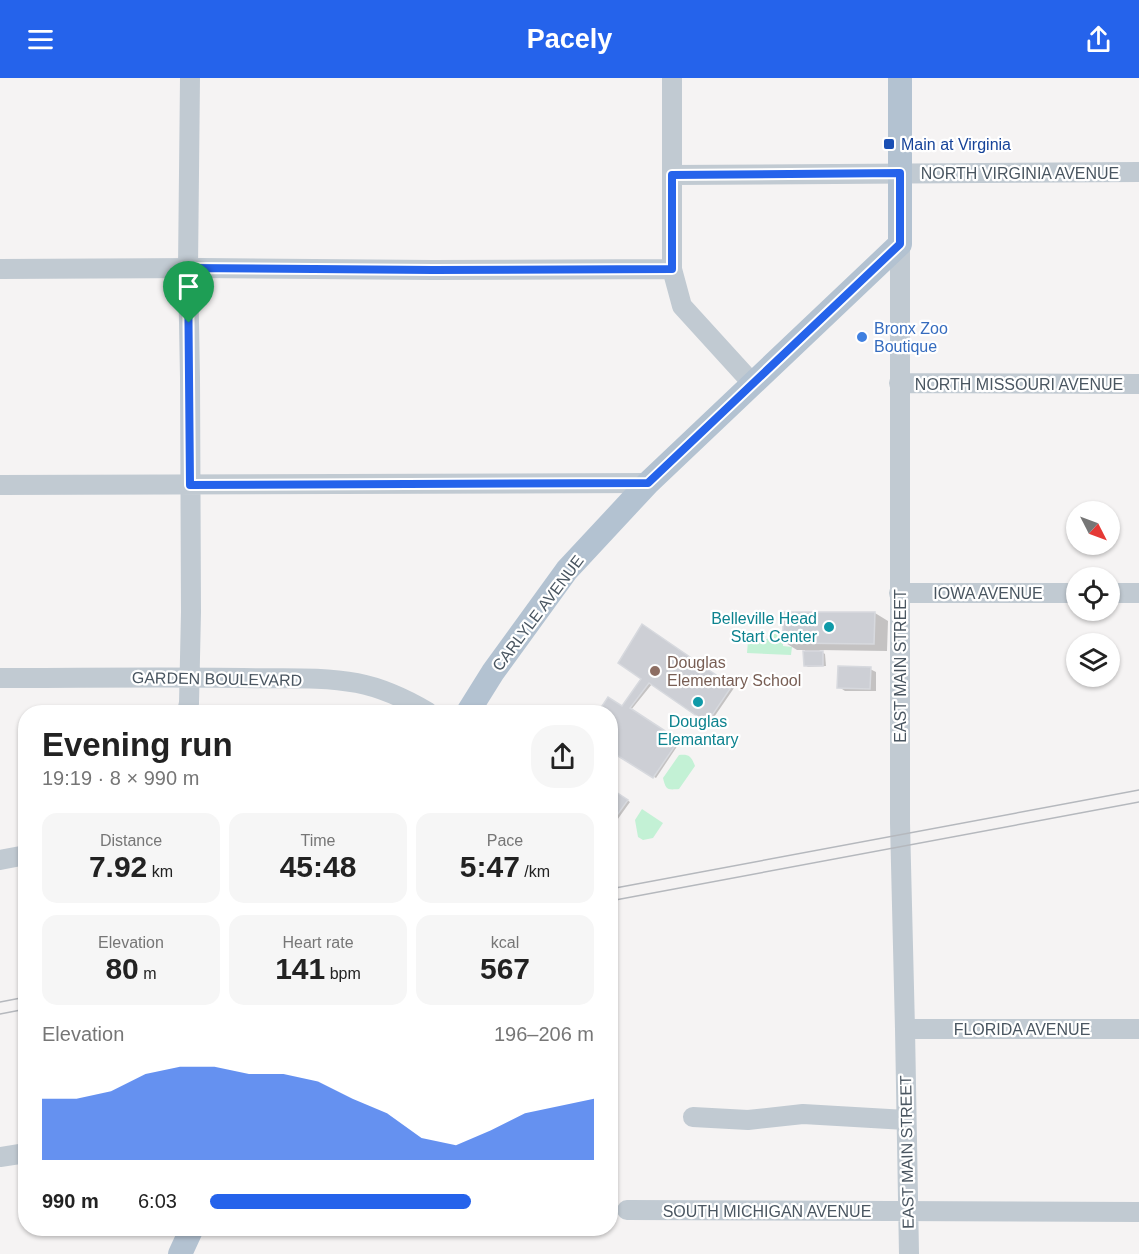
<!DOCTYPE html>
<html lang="en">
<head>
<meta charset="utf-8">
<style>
	body { margin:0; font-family:Arial,sans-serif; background:#f6f6f6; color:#222; height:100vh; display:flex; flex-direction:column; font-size:22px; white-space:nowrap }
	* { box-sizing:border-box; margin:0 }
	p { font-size:20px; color:#767676 }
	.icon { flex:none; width:33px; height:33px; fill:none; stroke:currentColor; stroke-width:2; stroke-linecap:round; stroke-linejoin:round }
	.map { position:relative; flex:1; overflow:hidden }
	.panel { position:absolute; left:18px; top:627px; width:600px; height:531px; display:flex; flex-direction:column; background:#fff; border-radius:24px; box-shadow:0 2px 4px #0004 }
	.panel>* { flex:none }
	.needle { width:39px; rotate:132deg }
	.tools { position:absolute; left:1066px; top:423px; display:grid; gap:12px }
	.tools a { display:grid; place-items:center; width:54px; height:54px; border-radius:50%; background:#fff; box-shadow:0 2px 4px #0004; font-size:30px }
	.pin { position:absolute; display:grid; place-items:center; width:51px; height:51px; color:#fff; margin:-62px -26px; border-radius:50% 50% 50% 0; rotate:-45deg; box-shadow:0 0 6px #0007 }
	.pin .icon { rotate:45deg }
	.round { display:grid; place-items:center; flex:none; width:63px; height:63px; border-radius:24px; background:#f6f6f6 }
	.head { display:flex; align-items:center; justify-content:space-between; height:102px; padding:0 24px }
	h1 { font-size:33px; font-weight:700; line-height:45px }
	.metrics { display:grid; grid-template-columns:repeat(3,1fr); gap:9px; height:102px; padding:6px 24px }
	.metrics div { display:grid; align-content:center; border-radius:15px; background:#f6f6f6; text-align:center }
	.metrics b { font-size:30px; font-weight:700 }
	.metrics small { font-size:16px; font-weight:400 }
	.metrics p { font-size:16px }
	.chart { height:168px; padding:12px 24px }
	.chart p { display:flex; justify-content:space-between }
	.chart svg { width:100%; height:108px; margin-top:6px; fill:#2563eb; opacity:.7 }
	ul { padding:0 24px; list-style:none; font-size:20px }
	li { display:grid; grid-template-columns:96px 72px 1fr; align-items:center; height:45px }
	li i { height:15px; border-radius:8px; background:#2563eb }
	header { display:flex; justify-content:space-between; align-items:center; height:78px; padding:0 24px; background:#2563eb; color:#fff; font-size:27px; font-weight:700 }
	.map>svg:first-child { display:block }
</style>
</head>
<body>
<header><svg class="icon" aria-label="menu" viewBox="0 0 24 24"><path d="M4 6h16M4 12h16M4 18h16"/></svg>Pacely<svg class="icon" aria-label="share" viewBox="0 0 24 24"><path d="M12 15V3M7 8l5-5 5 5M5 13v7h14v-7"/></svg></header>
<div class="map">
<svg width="1139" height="1176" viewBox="0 0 1139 1176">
	<rect width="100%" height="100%" fill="#f5f3f3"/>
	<path fill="#c3f1d5" d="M783,555V568L792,569L791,577L747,575L748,562L749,561H767L774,556Z
		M679,677C689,676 691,678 695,688L679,711C667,712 666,712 663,700Z
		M642,731L663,745L653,760L643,762L638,759L635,742Z"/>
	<path fill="#0003" d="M875,535L888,543L887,573L819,572L825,576L826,588L808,589L805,587V572H797L784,564Z
		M643,549L734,610L710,645L652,606L631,632L680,664L656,700L610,671V634H599L609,621L622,630L643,600Z
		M870,591L876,594V613H845L839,609Z
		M610,711L630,724L610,752Z"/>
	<path fill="#cdcfd5" stroke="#d7d9de" stroke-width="1.5" d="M783,534H875L874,566L783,565Z
		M642,546L732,608L707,645L649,605L630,630L679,662L653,700L610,673V634H598L608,619L622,628L641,601L618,585Z
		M803,573H823V588H804Z
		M838,588L871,589L870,611L837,610Z
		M610,710L628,722L610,747Z"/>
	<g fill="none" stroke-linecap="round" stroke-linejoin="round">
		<path stroke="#c1cad2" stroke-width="20" d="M672,0V191L682,228L753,306
			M672,97L1139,94
			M900,166V745L905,951L909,1176
			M0,191L201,190L433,192L672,191
			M899,305L1139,306
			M0,407L648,405
			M899,515H1077
			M1110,515H1139
			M0,600C81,600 162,599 243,600C280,601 320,598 357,605C383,610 406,621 428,634
			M187,634L189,625L191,534L190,300L188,190L190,0
			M0,782L26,777
			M905,951H1139
			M693,1039L748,1042L803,1036L906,1042
			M0,1079L26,1075
			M627,1132L1139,1134"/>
		<path stroke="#b3c2d1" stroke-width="24" d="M468,634L493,594L567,492L648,405L900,166V0
			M180,1176L192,1150"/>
		<path stroke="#b5b8bd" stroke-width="1.5" d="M610,811L1139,712
			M610,823L1139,724
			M0,924L26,919
			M0,936L26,931"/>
	</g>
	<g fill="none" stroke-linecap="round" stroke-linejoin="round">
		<g stroke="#fff" stroke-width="12">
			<path id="route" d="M900,95V166L648,405L190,407L188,190L433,192L672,191V97Z"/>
		</g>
		<use href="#route" stroke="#2563eb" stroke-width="8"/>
	</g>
	<rect fill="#1a4fb4" stroke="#fff" stroke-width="2" x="883" y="60" width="12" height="12" rx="3"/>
	<circle fill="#3f7fe0" stroke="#fff" stroke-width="2" cx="862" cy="259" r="6"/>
	<g fill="#0f9aa8" stroke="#fff" stroke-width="2">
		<circle cx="829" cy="549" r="6"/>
		<circle cx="698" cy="624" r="6"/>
	</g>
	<circle fill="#8d6e63" stroke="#fff" stroke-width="2" cx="655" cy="593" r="6"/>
	<g text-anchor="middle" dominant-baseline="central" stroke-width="4.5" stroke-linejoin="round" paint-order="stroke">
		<g font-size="16" fill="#164399" stroke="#fff" text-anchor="start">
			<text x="901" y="66">Main at Virginia</text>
		</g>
		<g font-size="16" fill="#4a5661" stroke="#fff">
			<text x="1020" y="95">NORTH VIRGINIA AVENUE</text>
			<text x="1019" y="306">NORTH MISSOURI AVENUE</text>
			<text x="988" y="515">IOWA AVENUE</text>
			<text transform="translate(538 535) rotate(-53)">CARLYLE AVENUE</text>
			<text transform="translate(900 588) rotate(-90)">EAST MAIN STREET</text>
			<text transform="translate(217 601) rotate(1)">GARDEN BOULEVARD</text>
			<text x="1022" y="951">FLORIDA AVENUE</text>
			<text transform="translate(907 1074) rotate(-91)">EAST MAIN STREET</text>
			<text x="767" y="1133">SOUTH MICHIGAN AVENUE</text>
		</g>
		<g font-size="16" fill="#366cbe" stroke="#fff" text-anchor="start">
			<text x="874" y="250">Bronx Zoo<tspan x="874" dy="18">Boutique</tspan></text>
		</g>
		<g font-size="16" fill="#0d838f" stroke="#fff" text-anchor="end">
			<text x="817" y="540">Belleville Head<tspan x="817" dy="18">Start Center</tspan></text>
			<text x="698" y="643" text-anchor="middle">Douglas<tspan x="698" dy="18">Elemantary</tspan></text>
		</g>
		<g font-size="16" fill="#785e54" stroke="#fff" text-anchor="start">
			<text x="667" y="584">Douglas<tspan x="667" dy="18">Elementary School</tspan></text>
		</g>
	</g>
</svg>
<div class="tools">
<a><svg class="needle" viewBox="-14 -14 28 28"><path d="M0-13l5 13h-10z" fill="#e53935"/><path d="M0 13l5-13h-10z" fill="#767676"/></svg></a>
<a><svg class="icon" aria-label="locate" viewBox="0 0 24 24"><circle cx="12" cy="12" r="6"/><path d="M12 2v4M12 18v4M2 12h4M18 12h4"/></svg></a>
<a><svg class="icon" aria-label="layers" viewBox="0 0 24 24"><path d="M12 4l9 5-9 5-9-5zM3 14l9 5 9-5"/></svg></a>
</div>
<div class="pin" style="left:189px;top:245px;background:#1e9e55"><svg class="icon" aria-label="arrive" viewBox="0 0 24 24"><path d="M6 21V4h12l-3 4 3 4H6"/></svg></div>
<section class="panel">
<div class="head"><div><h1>Evening run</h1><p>19:19 · 8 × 990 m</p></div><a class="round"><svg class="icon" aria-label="share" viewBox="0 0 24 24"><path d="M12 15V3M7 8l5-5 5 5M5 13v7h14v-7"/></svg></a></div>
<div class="metrics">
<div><p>Distance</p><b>7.92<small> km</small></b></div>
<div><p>Time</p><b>45:48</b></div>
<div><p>Pace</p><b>5:47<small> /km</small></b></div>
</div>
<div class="metrics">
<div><p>Elevation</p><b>80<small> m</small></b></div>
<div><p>Heart rate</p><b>141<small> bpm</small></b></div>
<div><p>kcal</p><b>567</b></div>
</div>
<div class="chart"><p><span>Elevation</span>196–206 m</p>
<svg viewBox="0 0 160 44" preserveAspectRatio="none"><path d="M0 44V19L10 19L20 16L30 9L40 6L50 6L60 9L70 9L80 12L90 19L100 25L110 35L120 38L130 32L140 25L150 22L160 19V44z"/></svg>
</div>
<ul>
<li><b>990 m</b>6:03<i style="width:68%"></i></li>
</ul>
</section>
</div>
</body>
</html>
